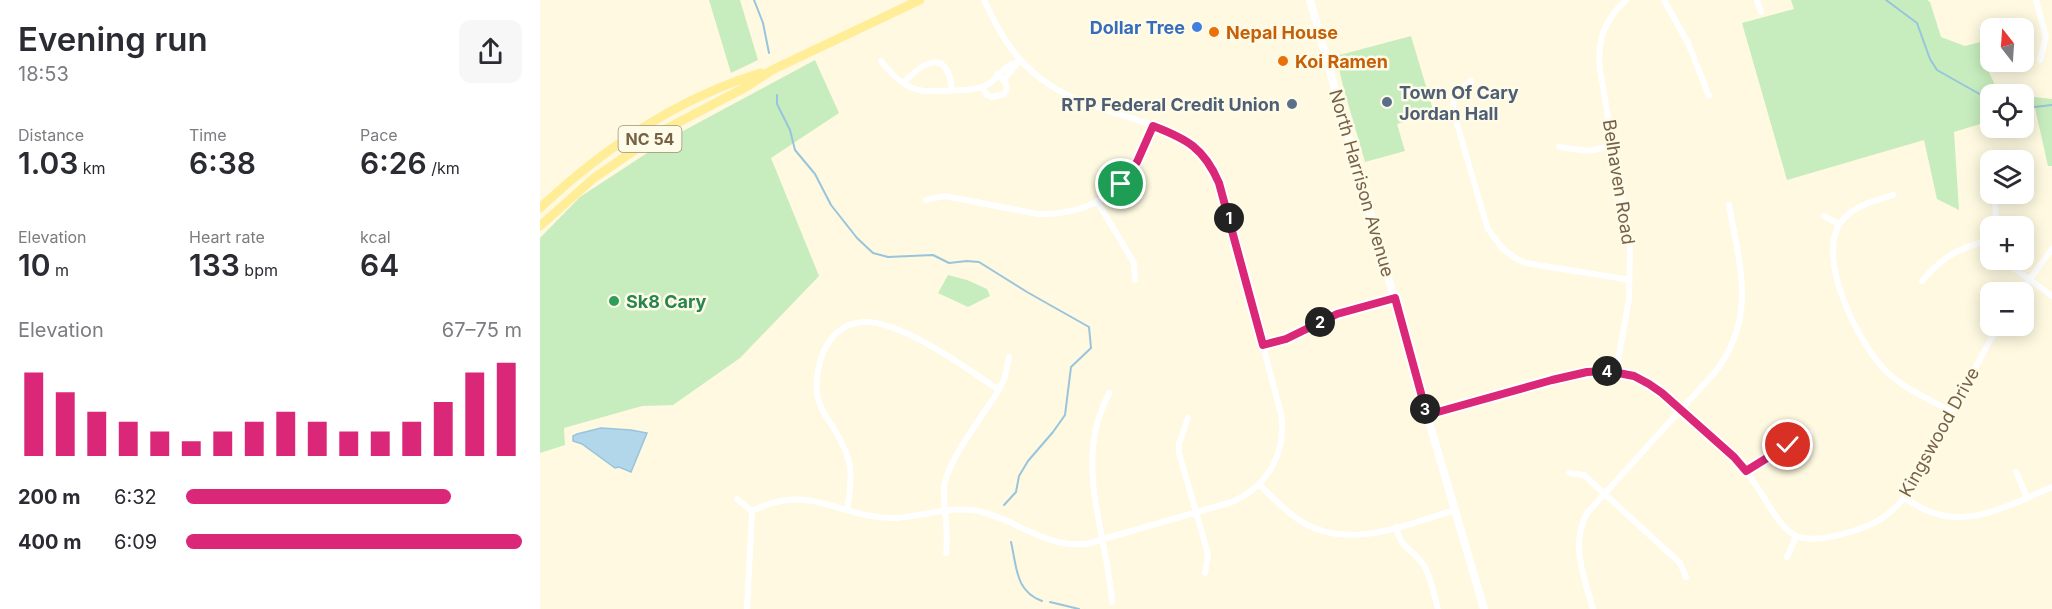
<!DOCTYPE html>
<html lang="en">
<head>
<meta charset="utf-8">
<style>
	body { margin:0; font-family:Inter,sans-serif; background:#f7f7f7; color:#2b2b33; height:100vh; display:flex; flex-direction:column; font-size:22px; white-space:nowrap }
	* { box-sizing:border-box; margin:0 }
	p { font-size:20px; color:#7c7c81 }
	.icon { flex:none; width:33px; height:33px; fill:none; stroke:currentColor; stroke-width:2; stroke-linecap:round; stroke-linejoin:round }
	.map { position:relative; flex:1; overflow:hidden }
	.side { display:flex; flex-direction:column; background:#fff; width:540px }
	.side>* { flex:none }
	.needle { width:39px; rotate:343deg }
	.fabs { position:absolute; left:1440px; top:18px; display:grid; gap:12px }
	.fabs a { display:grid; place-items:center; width:54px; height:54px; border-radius:12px; background:#fff; box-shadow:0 3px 15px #0003; font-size:30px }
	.pin { position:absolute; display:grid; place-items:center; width:51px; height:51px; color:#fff; margin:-26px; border:3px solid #fff; border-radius:50%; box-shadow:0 2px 6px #0007 }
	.km { position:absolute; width:30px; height:30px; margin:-15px; border-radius:50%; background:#222; color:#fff; font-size:16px; line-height:30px; text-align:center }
	.round { display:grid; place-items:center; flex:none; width:63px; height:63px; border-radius:12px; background:#f7f7f7 }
	.head { display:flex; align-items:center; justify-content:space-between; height:102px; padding:0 18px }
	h1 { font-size:33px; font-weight:600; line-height:45px }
	.figures { display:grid; grid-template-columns:repeat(3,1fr); gap:9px; height:102px; padding:6px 18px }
	.figures div { display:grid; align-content:center }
	.figures b { font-size:30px; font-weight:600 }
	.figures small { font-size:16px; font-weight:400 }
	.figures p { font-size:16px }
	.chart { height:168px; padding:12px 18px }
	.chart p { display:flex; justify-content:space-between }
	.chart svg { width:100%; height:108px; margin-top:6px; stroke:#db2777; stroke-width:6 }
	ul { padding:0 18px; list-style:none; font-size:20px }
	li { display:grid; grid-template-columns:96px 72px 1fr; align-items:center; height:45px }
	li i { height:15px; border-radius:8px; background:#db2777 }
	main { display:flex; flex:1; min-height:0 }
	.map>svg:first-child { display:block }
</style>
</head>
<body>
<main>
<section class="side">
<div class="head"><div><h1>Evening run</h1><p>18:53</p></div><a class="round"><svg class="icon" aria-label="share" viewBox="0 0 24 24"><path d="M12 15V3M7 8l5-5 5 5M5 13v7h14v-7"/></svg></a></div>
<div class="figures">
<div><p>Distance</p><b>1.03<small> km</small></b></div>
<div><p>Time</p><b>6:38</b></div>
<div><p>Pace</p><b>6:26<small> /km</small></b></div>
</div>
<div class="figures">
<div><p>Elevation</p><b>10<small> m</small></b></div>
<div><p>Heart rate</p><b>133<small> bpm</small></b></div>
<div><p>kcal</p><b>64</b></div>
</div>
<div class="chart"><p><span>Elevation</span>67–75 m</p>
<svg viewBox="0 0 160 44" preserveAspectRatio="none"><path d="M5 44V10M15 44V18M25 44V26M35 44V30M45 44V34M55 44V38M65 44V34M75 44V30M85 44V26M95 44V30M105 44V34M115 44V34M125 44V30M135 44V22M145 44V10M155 44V6"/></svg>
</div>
<ul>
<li><b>200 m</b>6:32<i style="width:79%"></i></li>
<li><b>400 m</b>6:09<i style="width:100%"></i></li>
</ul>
</section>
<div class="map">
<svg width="1512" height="609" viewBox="0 0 1512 609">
	<rect width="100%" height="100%" fill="#fef9e0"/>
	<path fill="#c7edbe" d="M169,0H200L218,60L191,73Z
		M1251,0H1387L1390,2L1401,37L1425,46L1444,41L1446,66L1456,87L1480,94H1450V121L1414,132L1419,210L1397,199L1384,140L1247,180L1202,23L1254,9Z
		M871,36L894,113L857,124L865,151L825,162L803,86L796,56Z
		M275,60L299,113L231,158L279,276L200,358L133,405L102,406L24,428L25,445L0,453V238L40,197L130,138Z
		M1484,96L1512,99V166H1508L1495,108L1484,111Z
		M408,275L427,280L447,289L450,296L428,307L398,293Z"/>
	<path fill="#b3d7ea" stroke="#98c4dd" stroke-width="1.5" d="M61,428L91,430L107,433L91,472L79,467L75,468L42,444L33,441V436L37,434Z"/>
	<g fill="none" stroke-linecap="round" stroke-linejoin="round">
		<path stroke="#98c4dd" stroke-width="2" d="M214,0L223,23L229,53
			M1346,0L1377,23L1390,59L1397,70L1450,100
			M237,95V104L250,130L255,150L275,174L291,205L317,238L333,253L348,257L393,255L409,263L427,261L439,262L487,292L549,327L551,348L531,367L525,415L513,432L488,461L479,476L476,492L464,505
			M1484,108L1512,105
			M471,542C477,567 475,591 502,601
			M510,602L539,609"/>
		<path stroke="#fff" stroke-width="6" d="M1124,0L1148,43L1169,96
			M1217,0L1221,12
			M1496,0L1506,37L1500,60
			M341,61C353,76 365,89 385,91C401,90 438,93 450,83C461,74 466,64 480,61
			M464,80L479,61
			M931,81L914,94L913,110L945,220L948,229L963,249L977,259L986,263L1090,280
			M363,83C384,61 407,48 412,89
			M442,87L447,95L452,97L464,94C471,86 463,80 457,74
			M1019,147L1048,151L1074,146
			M1455,194L1456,226
			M1353,195C1334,201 1313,206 1301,222C1275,257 1318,342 1344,369C1362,388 1388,398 1410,411
			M386,200L404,196L498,214C564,215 590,183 613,126
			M557,201L594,263L595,280
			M1284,216L1299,224
			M1466,260L1475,269L1512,296
			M1382,281C1403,256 1419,248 1450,240
			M1480,292L1512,249
			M723,345L746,339L797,314L855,298
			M1076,372L1089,299L1090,247L1060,70C1057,41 1064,20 1086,0
			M569,393C564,404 558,416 556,428C543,487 568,543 572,602
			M887,415L1012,380L1047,372L1068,371L1093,377L1109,384L1122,393C1156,422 1195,452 1219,490C1228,503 1241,529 1256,536C1278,545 1326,529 1344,517C1352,511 1358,505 1364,498L1458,326
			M648,418L639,444V453L668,554L665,573
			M1206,471L1239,449L1270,433
			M1476,472L1487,497
			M1029,473L1044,475L1140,563L1146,577
			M720,485C733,498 746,512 762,522C810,551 867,524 915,510
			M1364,498C1372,502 1380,508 1388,511C1431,529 1473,503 1512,487
			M197,499L212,511
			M307,509C314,473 312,458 293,427C287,418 280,409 278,398C274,383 279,358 287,345C295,331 309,322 325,322C364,322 426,368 459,390
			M212,511C270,482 297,517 351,518C379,518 410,505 438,511C477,519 503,548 546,544L692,502C727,487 747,453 741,414L682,191C656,112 568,125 510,85C477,64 460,35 444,0
			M856,527C863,552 871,547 883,564C891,576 894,595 898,609
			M406,553C409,529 403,509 404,487C406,463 445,412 459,390L465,377L469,357
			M1247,557L1256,536
			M207,609L212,511
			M1053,609C1044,576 1030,545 1047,513L1176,371C1217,316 1200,267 1189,205"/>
		<path stroke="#fff" stroke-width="8" d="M770,0L887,415L944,609"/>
		<path stroke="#ffed97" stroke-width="9" d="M0,208C63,149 138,98 221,73
			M0,226L54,178L124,130L206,87L232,70L380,0"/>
	</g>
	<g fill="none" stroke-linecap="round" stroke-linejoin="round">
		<g stroke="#fff" stroke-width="12">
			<path id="route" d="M581,184L597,162L613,126C647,139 664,148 679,183L723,345L746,339L797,314L855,298L887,415L1012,380L1047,372L1068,371L1094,376L1109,384L1122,393L1194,457L1206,471L1248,445"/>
		</g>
		<use href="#route" stroke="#db2777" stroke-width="8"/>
	</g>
	<circle fill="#3f7fe0" stroke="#fffbe9" stroke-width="2" cx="657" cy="27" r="6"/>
	<g fill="#e8710a" stroke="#fffbe9" stroke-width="2">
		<circle cx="674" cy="32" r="6"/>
		<circle cx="743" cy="61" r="6"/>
	</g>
	<g fill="#5c6f8a" stroke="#fffbe9" stroke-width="2">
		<circle cx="847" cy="102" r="6"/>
		<circle cx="752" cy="104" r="6"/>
	</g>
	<circle fill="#2e9e5b" stroke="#fffbe9" stroke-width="2" cx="74" cy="301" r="6"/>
	<g text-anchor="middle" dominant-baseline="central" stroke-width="5" stroke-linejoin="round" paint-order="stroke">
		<rect fill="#fffbe9" stroke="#a09076" stroke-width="1.5" x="78.5" y="126" width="63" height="26" rx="4.5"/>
		<g font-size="16" font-weight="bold" fill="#786245">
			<text x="110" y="139">NC 54</text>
		</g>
		<g font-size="18" font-weight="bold" fill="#366cbe" stroke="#fffbe9" text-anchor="end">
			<text x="645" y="27">Dollar Tree</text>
		</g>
		<g font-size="18" font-weight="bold" fill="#c56008" stroke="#fffbe9" text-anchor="start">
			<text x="686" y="32">Nepal House</text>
			<text x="755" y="61">Koi Ramen</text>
		</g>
		<g font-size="18" font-weight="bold" fill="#4e5e75" stroke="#fffbe9" text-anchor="start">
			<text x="859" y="92">Town Of Cary<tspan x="859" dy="21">Jordan Hall</tspan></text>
			<text x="740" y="104" text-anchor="end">RTP Federal Credit Union</text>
		</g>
		<g font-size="18" fill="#786245" stroke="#fffbe9">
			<text transform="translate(1079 182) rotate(81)">Belhaven Road</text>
			<text transform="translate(822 183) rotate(74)">North Harrison Avenue</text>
			<text transform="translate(1399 432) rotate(-61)">Kingswood Drive</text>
		</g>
		<g font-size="18" font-weight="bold" fill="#27864d" stroke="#fffbe9" text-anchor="start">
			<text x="86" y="301">Sk8 Cary</text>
		</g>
	</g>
</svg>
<div class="fabs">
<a><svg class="needle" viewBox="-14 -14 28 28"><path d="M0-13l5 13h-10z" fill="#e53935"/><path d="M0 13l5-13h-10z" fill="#7c7c81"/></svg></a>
<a><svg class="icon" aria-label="locate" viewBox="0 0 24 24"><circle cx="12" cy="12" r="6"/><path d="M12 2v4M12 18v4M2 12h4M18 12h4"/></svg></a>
<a><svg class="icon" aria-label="layers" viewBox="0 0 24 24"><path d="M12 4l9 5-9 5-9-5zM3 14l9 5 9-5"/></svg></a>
<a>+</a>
<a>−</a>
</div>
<div class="pin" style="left:581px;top:184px;background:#1e9e55"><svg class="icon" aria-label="arrive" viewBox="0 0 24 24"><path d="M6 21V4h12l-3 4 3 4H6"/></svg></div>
<div class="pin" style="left:1248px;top:445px;background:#d93025"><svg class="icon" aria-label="check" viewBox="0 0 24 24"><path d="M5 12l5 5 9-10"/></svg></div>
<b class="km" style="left:689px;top:218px">1</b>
<b class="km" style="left:780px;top:322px">2</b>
<b class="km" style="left:885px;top:409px">3</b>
<b class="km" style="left:1067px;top:371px">4</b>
</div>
</main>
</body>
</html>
